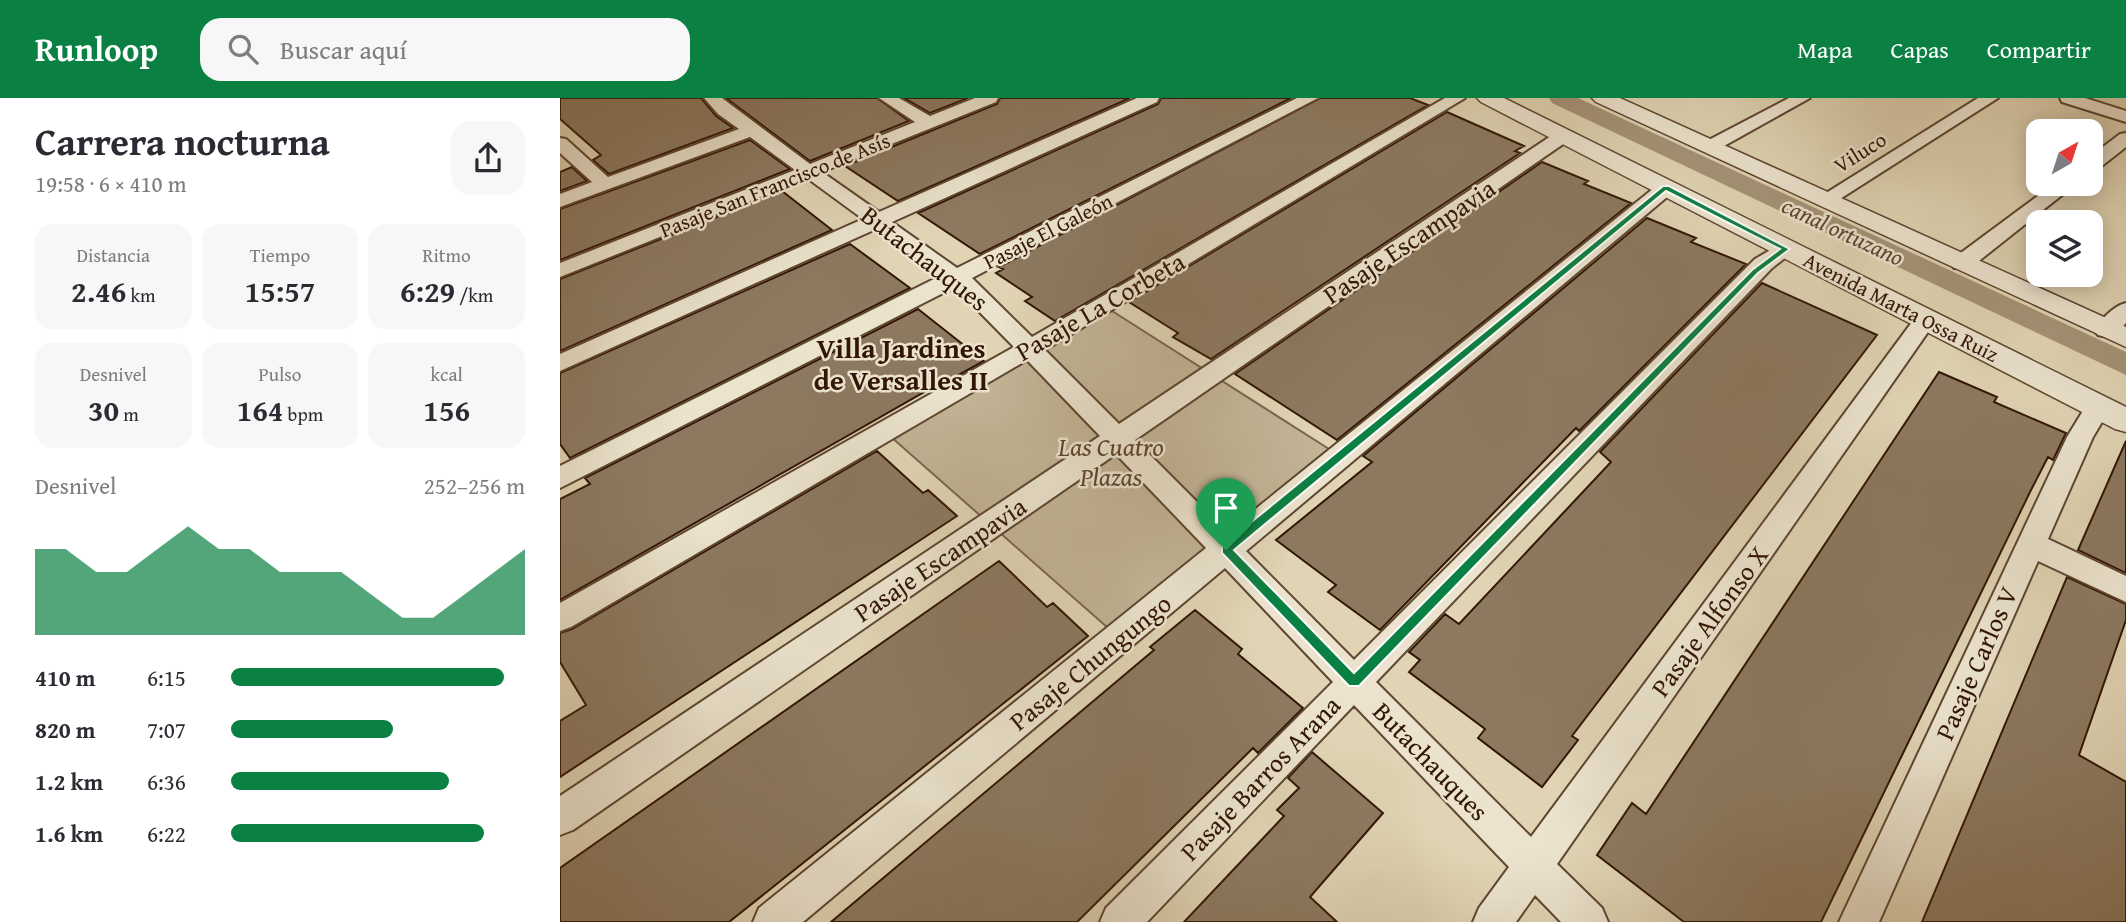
<!DOCTYPE html>
<html lang="es">
<head>
<meta charset="utf-8">
<style>
	body { margin:0; font-family:"Gentium Book Plus",serif; background:#f7f7f7; color:#2b2b33; height:100vh; display:flex; flex-direction:column; font-size:26px; white-space:nowrap }
	* { box-sizing:border-box; margin:0 }
	p { font-size:23px; color:#7c7c81 }
	.icon { flex:none; width:38px; height:38px; fill:none; stroke:currentColor; stroke-width:2; stroke-linecap:round; stroke-linejoin:round }
	.map { position:relative; flex:1; overflow:hidden }
	.drawer { display:flex; flex-direction:column; background:#fff; width:560px }
	.drawer>* { flex:none }
	.needle { width:46px; rotate:39deg }
	.tools { position:absolute; left:1466px; top:21px; display:grid; gap:14px }
	.tools a { display:grid; place-items:center; width:77px; height:77px; border-radius:14px; background:#fff; box-shadow:0 4px 18px #0003; font-size:35px }
	.pin { position:absolute; display:grid; place-items:center; width:60px; height:60px; color:#fff; margin:-72px -30px; border-radius:50% 50% 50% 0; rotate:-45deg; box-shadow:0 0 7px #0007 }
	.pin .icon { rotate:45deg }
	.round { display:grid; place-items:center; flex:none; width:74px; height:74px; border-radius:21px; background:#f7f7f7 }
	.summary { display:flex; align-items:center; justify-content:space-between; height:119px; padding:0 35px }
	h1 { font-size:38px; font-weight:800; line-height:52px }
	.figures { display:grid; grid-template-columns:repeat(3,1fr); gap:10px; height:119px; padding:7px 35px }
	.figures div { display:grid; align-content:center; border-radius:18px; background:#f7f7f7; text-align:center }
	.figures b { font-size:30px; font-weight:800 }
	.figures small { font-size:19px; font-weight:400 }
	.figures p { font-size:19px }
	.chart { height:196px; padding:14px 35px }
	.chart p { display:flex; justify-content:space-between }
	.chart svg { width:100%; height:126px; margin-top:7px; fill:#0b8043; opacity:.7 }
	ul { padding:0 35px; list-style:none; font-size:23px }
	li { display:grid; grid-template-columns:112px 84px 1fr; align-items:center; height:52px }
	li i { height:18px; border-radius:9px; background:#0b8043 }
	header { display:flex; align-items:center; gap:42px; box-sizing:border-box; height:98px; padding:0 35px; background:#0b8043; color:#fff }
	header strong { font-size:33px }
	nav { display:flex; gap:38px; margin-inline-start:auto; font-size:24px }
	.search { width:490px; height:63px; background:#f7f7f7; display:flex; align-items:center; gap:18px; box-sizing:border-box; padding:0 24px; border-radius:21px; color:#7c7c81; font-size:26px }
	main { display:flex; flex:1; min-height:0 }
	.map>svg:first-child { display:block }
</style>
</head>
<body>
<header>
<strong>Runloop</strong>
<div class="search"><svg class="icon" aria-label="search" viewBox="0 0 24 24"><circle cx="10" cy="10" r="6"/><path d="M15 15l6 6"/></svg>Buscar aquí</div>
<nav><a>Mapa</a><a>Capas</a><a>Compartir</a></nav>
</header>
<main>
<section class="drawer">
<div class="summary"><div><h1>Carrera nocturna</h1><p>19:58 · 6 × 410 m</p></div><a class="round"><svg class="icon" aria-label="share" viewBox="0 0 24 24"><path d="M12 15V3M7 8l5-5 5 5M5 13v7h14v-7"/></svg></a></div>
<div class="figures">
<div><p>Distancia</p><b>2.46<small> km</small></b></div>
<div><p>Tiempo</p><b>15:57</b></div>
<div><p>Ritmo</p><b>6:29<small> /km</small></b></div>
</div>
<div class="figures">
<div><p>Desnivel</p><b>30<small> m</small></b></div>
<div><p>Pulso</p><b>164<small> bpm</small></b></div>
<div><p>kcal</p><b>156</b></div>
</div>
<div class="chart"><p><span>Desnivel</span>252–256 m</p>
<svg viewBox="0 0 160 44" preserveAspectRatio="none"><path d="M0 44V14L10 14L20 22L30 22L40 14L50 6L60 14L70 14L80 22L90 22L100 22L110 30L120 38L130 38L140 30L150 22L160 14V44z"/></svg>
</div>
<ul>
<li><b>410 m</b>6:15<i style="width:93%"></i></li>
<li><b>820 m</b>7:07<i style="width:55%"></i></li>
<li><b>1.2 km</b>6:36<i style="width:74%"></i></li>
<li><b>1.6 km</b>6:22<i style="width:86%"></i></li>
</ul>
</section>
<div class="map">
<svg width="1566" height="824" viewBox="0 0 1566 824">
	<rect width="100%" height="100%" fill="#e0d4b4"/>
	<filter id="stains"><feTurbulence type="fractalNoise" baseFrequency=".00286" numOctaves="4"/><feColorMatrix values="0 0 0 0 .2 0 0 0 0 .09 0 0 0 0 .02 0 0 0 .5 -.17"/></filter>
	<radialGradient id="worn" r=".72"><stop offset=".6" stop-color="#630" stop-opacity="0"/><stop offset="1" stop-color="#630" stop-opacity=".3"/></radialGradient>
	<path fill="#c2b496" stroke="#7a654e" stroke-width="2" d="M549,211L769,351L548,530L331,339Z"/>
	<g fill="none" stroke-linecap="round" stroke-linejoin="round">
		<path fill="#a59378" fill-rule="evenodd" d="M989,0H1018L1566,254V277L992,5Z"/>
	</g>
	<path fill="#8c7960" stroke="#321605" stroke-width="2" d="M0,0H141L156,18L173,30L49,76L33,62L41,57L0,21Z
		M166,0H317L349,23L250,63Z
		M344,0H408L370,15Z
		M440,0H570L338,103L285,68L437,6Z
		M601,0H731L420,156L358,115L598,6Z
		M760,0H850L868,7L495,223L465,203L472,199L436,175L443,171L439,169Z
		M887,14L964,48L955,53L960,55L651,261L613,239L618,235L569,204Z
		M190,42L230,71L0,162V111Z
		M982,64L1028,83L1024,86L1071,105L777,342L675,276Z
		M12,69L27,83L0,93V74Z
		M222,93L272,132L0,253V181Z
		M1087,120L1136,140L1131,144L1186,166L1019,333L1016,330L820,532L768,494L776,487L716,442L812,364L803,358Z
		M290,146L350,190L10,360L0,346V275Z
		M1202,185L1317,237L1012,638L1018,642L982,689L918,640L925,631L849,574L860,562L849,554L885,516L899,526L1051,364L1040,354Z
		M358,211L424,263L384,285L382,284L0,502V401L30,386L25,380Z
		M1379,274L1437,299L1434,304L1506,335L1493,362L1488,359L1470,394L1261,824H1124L1037,757L1072,705L1086,716Z
		M1566,343V475L1518,452Z
		M317,353L363,395L368,392L397,418L0,679V623L26,607L0,564V535L12,531Z
		M439,463L487,509L493,505L528,538L169,824H0V770Z
		M1507,479L1566,506V522L1519,657L1566,684V824H1362Z
		M635,512L682,551L678,556L743,610L698,655L693,650L517,824H271L594,552L590,549Z
		M752,654L823,715L750,799L777,824H624L724,718L717,712L739,690L728,680Z"/>
	<g fill="none" stroke-linecap="round" stroke-linejoin="round">
		<g stroke="#5e4631" stroke-width="4">
			<path id="minor" d="M144,0H162L250,66L355,24L319,0H339L370,18L415,0H438L436,4L262,74L319,114L577,0H599L597,4L332,124L397,170L737,0H758L412,180L472,239L885,0H905L485,252L559,326L997,34H1009L1012,38L1009,42L575,342L667,434L1099,86H1113L1116,90L1113,94L686,453L794,562L1195,161L1219,147H1233L1236,151L1211,171L816,584L971,739L1358,216H1374L1377,221L997,766L1042,810L1048,824H1001L975,797L956,824H913L919,810L949,769L794,607L587,824H540L546,810L773,584L665,470L243,824H193L199,810L646,450L556,356L13,732L0,737V698L540,338L467,262L11,529L0,533V505L454,249L395,189L0,390V368L380,178L316,131L0,273V256L303,121L247,80L0,179V165L235,72L190,39L0,109V96L32,84L0,55V40L6,41L48,79L179,31L158,16Z
				M1229,0H1250L1155,53L1149,54L1140,49L1143,45Z
				M1418,0H1438L1272,106H1258L1255,102Z
				M1500,0H1525L1566,13V24L1502,4Z
				M1566,35V49L1538,71L1531,73V58L1560,36Z
				M1494,86H1516L1410,170H1394L1391,165L1394,160Z
				M1566,205V225C1557,235 1552,241 1538,237L1534,232C1542,221 1553,208 1566,205Z
				M1538,300L1547,303L1551,309L1533,339L1488,441L1566,478V504L1478,463L1319,824H1279L1507,339L1529,303Z"/>
		</g>
		<g stroke="#5e4631" stroke-width="3">
			<path id="tertiary" d="M917,0H944L1566,309V334L1555,331L921,4Z
				M1032,0H1060L1566,229V249L1036,4Z"/>
		</g>
		<use href="#minor" fill="#ebe3ce" fill-rule="evenodd"/>
		<use href="#tertiary" fill="#ebe3ce" fill-rule="evenodd"/>
	</g>
	<path fill="#0b8043" stroke="#fff" stroke-width="2" fill-rule="evenodd" d="M1103,88H1109L1230,151L1198,175L799,588H789L662,455V448ZM1106,93L1220,151L1192,172L794,575L674,452Z"/>
	<g text-anchor="middle" dominant-baseline="central" stroke-width="5" stroke-linejoin="round" paint-order="stroke">
		<g font-size="21" fill="#321605" stroke="#ebe3ce">
			<text transform="translate(1300 54) rotate(-32)">Viluco</text>
			<text transform="translate(215 87) rotate(-22)">Pasaje San Francisco de Asís</text>
			<text transform="translate(488 133) rotate(-27)">Pasaje El Galeón</text>
			<text transform="translate(1341 209) rotate(27)">Avenida Marta Ossa Ruiz</text>
		</g>
		<g font-size="23" font-style="italic" fill="#604833" stroke="#ebe3ce">
			<text transform="translate(1283 133) rotate(25)">canal ortuzano</text>
		</g>
		<g font-size="26" fill="#321605" stroke="#ebe3ce">
			<text transform="translate(849 143) rotate(-34)">Pasaje Escampavia</text>
			<text transform="translate(365 160) rotate(38)">Butachauques</text>
			<text transform="translate(540 208) rotate(-30)">Pasaje La Corbeta</text>
			<text transform="translate(380 461) rotate(-34)">Pasaje Escampavia</text>
			<text transform="translate(1149 523) rotate(-54)">Pasaje Alfonso X</text>
			<text transform="translate(530 564) rotate(-39)">Pasaje Chungungo</text>
			<text transform="translate(1416 565) rotate(-66)">Pasaje Carlos V</text>
			<text transform="translate(871 663) rotate(46)">Butachauques</text>
			<text transform="translate(700 680) rotate(-46)">Pasaje Barros Arana</text>
		</g>
		<g font-size="26" font-style="italic" fill="#5d4530" stroke="#ebe3ce">
			<text x="551" y="348">Las Cuatro<tspan x="551" dy="30">Plazas</tspan></text>
		</g>
		<g font-size="28" font-weight="bold" fill="#321605" stroke="#ebe3ce">
			<text x="341" y="249">Villa Jardines<tspan x="341" dy="32">de Versalles II</tspan></text>
		</g>
	</g>
	<rect width="100%" height="100%" filter="url(#stains)"/>
	<rect width="100%" height="100%" fill="url(#worn)"/>
</svg>
<div class="tools">
<a><svg class="needle" viewBox="-14 -14 28 28"><path d="M0-13l5 13h-10z" fill="#e53935"/><path d="M0 13l5-13h-10z" fill="#7c7c81"/></svg></a>
<a><svg class="icon" aria-label="layers" viewBox="0 0 24 24"><path d="M12 4l9 5-9 5-9-5zM3 14l9 5 9-5"/></svg></a>
</div>
<div class="pin" style="left:666px;top:452px;background:#1e9e55"><svg class="icon" aria-label="arrive" viewBox="0 0 24 24"><path d="M6 21V4h12l-3 4 3 4H6"/></svg></div>
</div>
</main>
</body>
</html>
